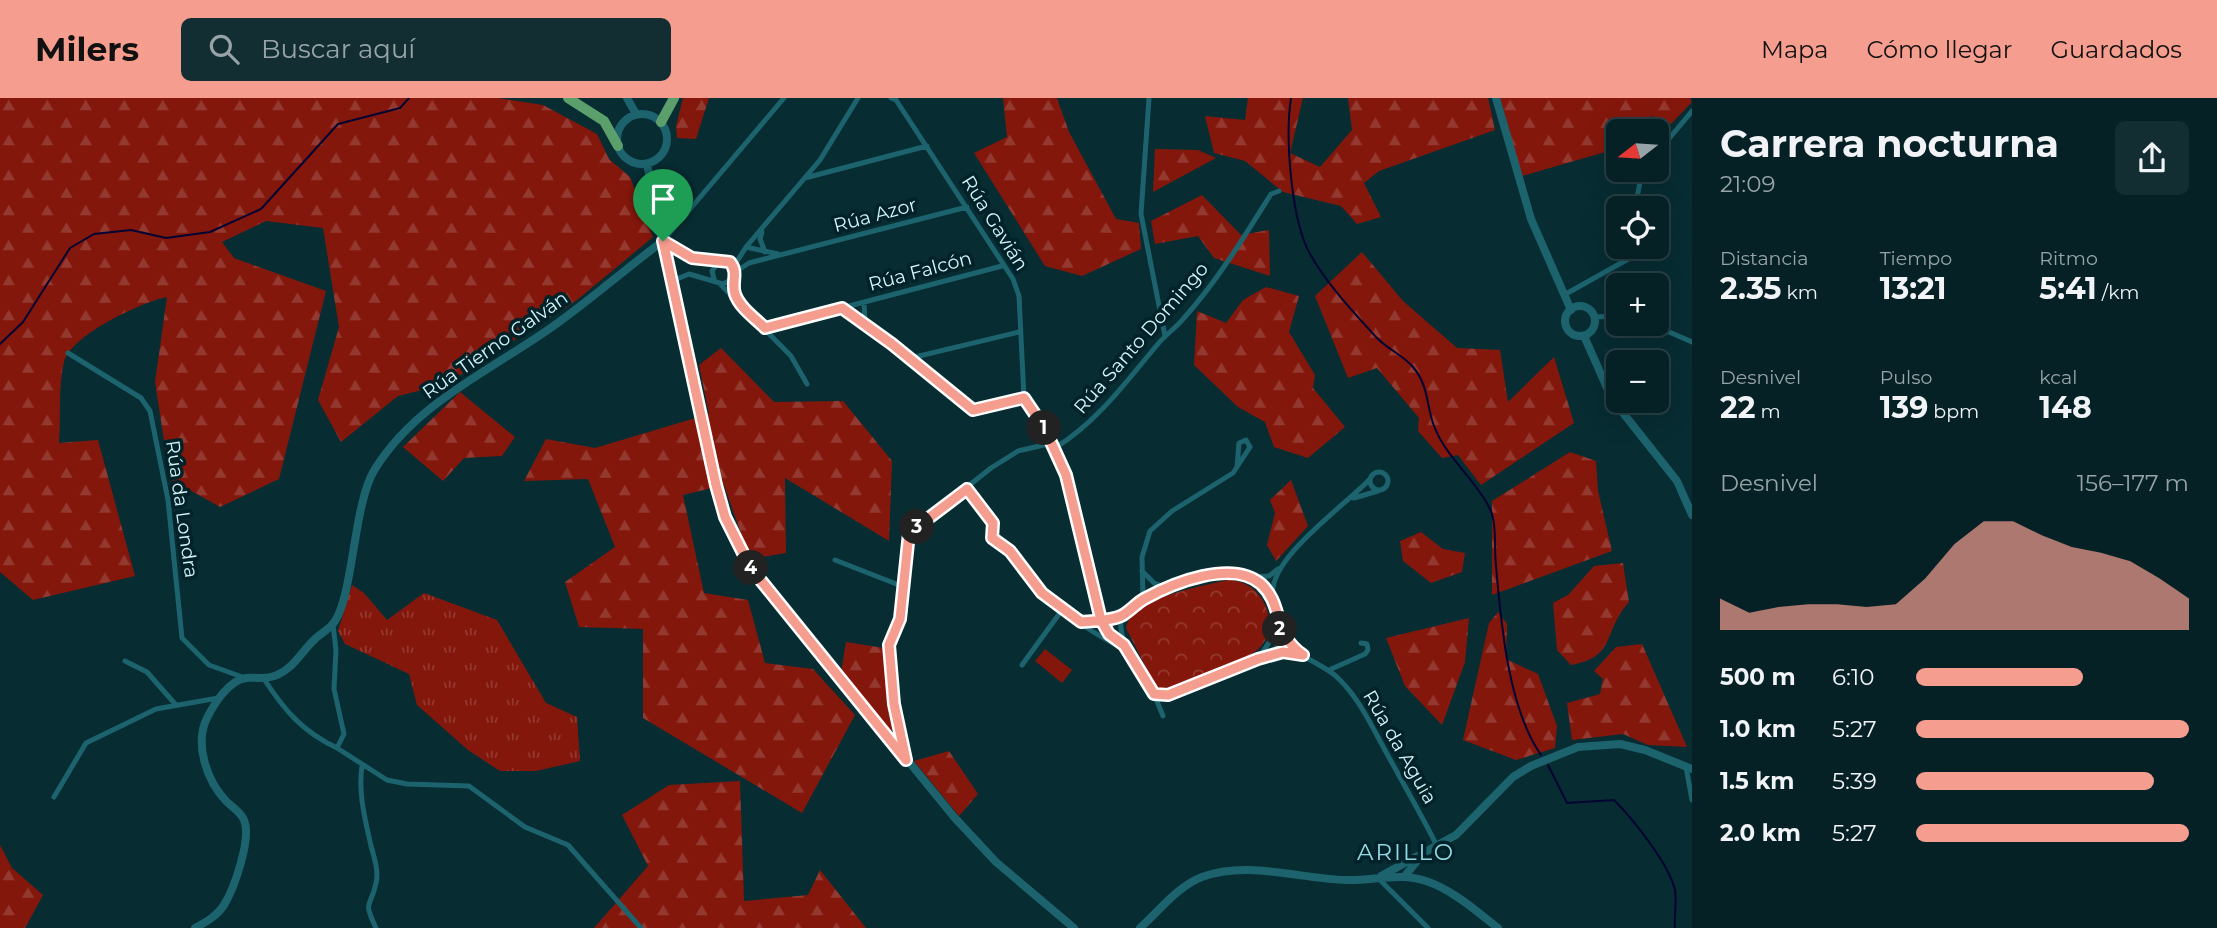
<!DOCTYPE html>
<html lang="es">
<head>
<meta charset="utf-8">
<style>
	body { margin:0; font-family:Montserrat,sans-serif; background:#132e32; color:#f1f3f6; height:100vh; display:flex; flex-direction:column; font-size:26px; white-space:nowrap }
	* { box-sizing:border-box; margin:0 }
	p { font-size:23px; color:#97a3a7 }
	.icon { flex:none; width:38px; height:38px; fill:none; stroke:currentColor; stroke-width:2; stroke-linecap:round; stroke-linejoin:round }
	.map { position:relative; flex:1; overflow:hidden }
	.side { display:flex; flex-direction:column; background:#052126; width:525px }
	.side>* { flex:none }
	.needle { width:46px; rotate:253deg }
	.buttons { position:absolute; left:1606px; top:21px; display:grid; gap:14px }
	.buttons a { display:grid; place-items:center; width:63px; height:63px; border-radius:10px; background:#052126; box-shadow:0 7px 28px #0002,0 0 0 2px #263e43; font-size:35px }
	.pin { position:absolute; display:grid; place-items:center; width:60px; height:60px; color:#fff; margin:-72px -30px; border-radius:50% 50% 50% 0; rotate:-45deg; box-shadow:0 0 7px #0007 }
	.pin .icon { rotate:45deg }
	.km { position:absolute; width:35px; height:35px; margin:-18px; border-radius:50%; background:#222; color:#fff; font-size:19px; line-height:35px; text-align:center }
	.round { display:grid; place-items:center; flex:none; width:74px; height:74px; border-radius:10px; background:#132e32 }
	.head { display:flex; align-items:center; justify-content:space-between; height:119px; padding:0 28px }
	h1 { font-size:38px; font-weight:700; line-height:52px }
	.metrics { display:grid; grid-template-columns:repeat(3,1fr); gap:10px; height:119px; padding:7px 28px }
	.metrics div { display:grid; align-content:center }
	.metrics b { font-size:30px; font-weight:700 }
	.metrics small { font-size:19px; font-weight:400 }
	.metrics p { font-size:19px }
	.chart { height:196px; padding:14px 28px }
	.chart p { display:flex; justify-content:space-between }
	.chart svg { width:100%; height:126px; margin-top:7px; fill:#f59d8e; opacity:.7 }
	ul { padding:0 28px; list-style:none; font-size:23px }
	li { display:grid; grid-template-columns:112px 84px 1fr; align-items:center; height:52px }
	li i { height:18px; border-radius:9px; background:#f59d8e }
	header { display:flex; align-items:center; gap:42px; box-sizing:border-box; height:98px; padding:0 35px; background:#f59d8e; color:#111 }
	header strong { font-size:33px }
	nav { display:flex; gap:38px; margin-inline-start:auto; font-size:24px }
	.search { width:490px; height:63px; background:#132e32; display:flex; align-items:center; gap:18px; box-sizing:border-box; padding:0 24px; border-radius:10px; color:#97a3a7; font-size:26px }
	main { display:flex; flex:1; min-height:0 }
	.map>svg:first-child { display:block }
</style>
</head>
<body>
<header>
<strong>Milers</strong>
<div class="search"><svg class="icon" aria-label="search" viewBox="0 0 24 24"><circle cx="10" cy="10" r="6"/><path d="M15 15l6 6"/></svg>Buscar aquí</div>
<nav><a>Mapa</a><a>Cómo llegar</a><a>Guardados</a></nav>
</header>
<main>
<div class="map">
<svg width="1692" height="830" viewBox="0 0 1692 830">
	<defs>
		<pattern id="grass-tufts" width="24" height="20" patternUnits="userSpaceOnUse" patternTransform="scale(1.75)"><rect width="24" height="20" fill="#84170c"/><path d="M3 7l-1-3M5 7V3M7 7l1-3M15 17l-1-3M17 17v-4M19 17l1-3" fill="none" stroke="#943930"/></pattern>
		<pattern id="forest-firs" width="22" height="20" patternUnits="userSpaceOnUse" patternTransform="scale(1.75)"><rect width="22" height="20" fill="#84170c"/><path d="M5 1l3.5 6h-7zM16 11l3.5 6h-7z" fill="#943930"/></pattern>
		<pattern id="park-crowns" width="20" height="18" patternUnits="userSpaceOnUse" patternTransform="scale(1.75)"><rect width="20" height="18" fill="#84170c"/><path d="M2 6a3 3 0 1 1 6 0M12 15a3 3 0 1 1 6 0" fill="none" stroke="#943930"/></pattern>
	</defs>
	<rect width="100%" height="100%" fill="#072c32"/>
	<path fill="url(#grass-tufts)" d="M352,487L364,495L387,522L424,495L497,522L546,605L577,619L580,663L536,673H500L468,652L417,607L409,576L345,546L338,533Z"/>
	<path fill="url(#forest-firs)" d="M0,0H498L543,7L597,36L609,61L630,79L653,139L577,202L446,286L398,298L341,344L318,302L339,229L323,130L266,123L222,144L234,160L326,193L279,381L220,409L170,381L155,284L167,199C142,204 72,236 64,264C58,288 61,320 59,345L98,342L135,478L33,502L0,474Z
		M683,0H709L696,41L677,40L676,28Z
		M1003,0H1057L1069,34L1116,121L1139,125L1141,151L1082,178L1045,168L974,55L1007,39Z
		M1248,0H1303L1290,55L1320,69L1352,32L1348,0H1488L1495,32L1379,73L1364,85L1381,119L1357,126L1341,108L1283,94L1245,63L1214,55L1205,18L1245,22Z
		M1500,0H1690L1692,4L1671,26L1651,18L1633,33H1619V46L1612,52L1522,78Z
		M1155,51L1198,52L1216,60L1153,94Z
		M1202,97L1241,137L1269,132L1270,178L1214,160L1198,138L1155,146L1151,123Z
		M1362,154L1403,203L1457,250L1500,252L1508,304L1554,259L1574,325L1481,387L1458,357L1442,360L1418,333L1419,320L1377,270L1348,280L1315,198Z
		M1266,189L1299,198L1289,234L1315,277L1313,290L1345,329L1308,360L1274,349L1265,324L1238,309L1194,267L1197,213L1226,225L1243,202Z
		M721,250L774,304L843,303L892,363L889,443L785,380L786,455L750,461L724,387L683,397L704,495L748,502L765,565L813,571L855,617L802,715L643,620V531L579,529L565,484L615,449L588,381L524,383L546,341L595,350L709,316L699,267Z
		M460,294L515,339L502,358L464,360L443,383L403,349Z
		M1570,354L1596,363L1598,393L1612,453L1492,497V403Z
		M1291,382L1308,428L1276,463L1267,447L1275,415L1270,402Z
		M1421,434L1443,451L1465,455L1462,474L1431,485L1403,463L1400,443Z
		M1623,465L1629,504C1602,534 1617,559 1571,567L1557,552L1553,505L1568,497L1594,468Z
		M1498,514L1507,526L1506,561L1538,576L1557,628L1555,650L1516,662L1463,642L1489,525Z
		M1469,520L1465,564L1442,627L1405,588L1386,540Z
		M846,544L884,550L894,626L890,636L841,575Z
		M1642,546L1687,649L1648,647L1623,636L1572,642L1567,605L1600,596L1603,581L1594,573L1616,549Z
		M949,653L978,696L959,718L914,663Z
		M740,683L744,803L808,797L820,772L866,830H594L648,768L622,717L669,687Z
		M0,747L12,770L43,797L25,830H0Z"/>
	<path fill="url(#park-crowns)" d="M1227,482C1266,481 1287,537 1250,557L1166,592L1157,591L1126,530C1132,499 1201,489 1227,482Z"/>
	<path fill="#84170c" d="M1045,551L1072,572L1062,585L1035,563Z"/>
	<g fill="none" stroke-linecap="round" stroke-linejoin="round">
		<path stroke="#040432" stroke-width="2" d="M1291,0C1285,39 1291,122 1310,156C1327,186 1353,214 1376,239C1387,251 1403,257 1413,269C1429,288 1426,307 1434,328C1446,360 1475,380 1490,411C1497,425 1494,452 1496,468C1501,525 1508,610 1541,657
			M0,246L23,224L70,150L94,136L131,132L166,140L210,134L261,111L338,26L400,10L409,0
			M1548,667L1567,705L1614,702C1633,721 1669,766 1675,792C1677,803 1674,818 1675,830"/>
		<path stroke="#1c636e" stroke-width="5" d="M891,0L896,2L1013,181L1019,198L1024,300L1045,331L1066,377L1101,522L1109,536L1124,547
			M1149,0L1141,116L1165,238
			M1657,55L1692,13
			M805,80L927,48
			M1635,110L1641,79L1646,72
			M762,134L760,141L765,154
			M746,149L778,156
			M734,168L746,149L820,62L858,0
			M735,174L749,165L967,109
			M714,181L712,173L719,163
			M672,183L689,176L723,186L733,181
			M719,185L791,258L807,286
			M1564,197L1630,160L1631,149
			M864,204L865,225
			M741,208C732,192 739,175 730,164L692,160L663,143L784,0
			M842,210L892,246L934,278L965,309L973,312L1024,300
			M1594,219L1619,218
			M1651,226L1692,244
			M765,230L1002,168
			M68,255L141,300L150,313L168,402L182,540L209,567L245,580
			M911,260L1019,234
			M1237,369L1239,345L1246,342L1250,349
			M1370 383a9 9 0 1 1 18 0a9 9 0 1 1-18 0Z
			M967,391L993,425L992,440C1015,454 1025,477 1043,496C1066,518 1099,539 1128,553
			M1354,400L1378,393
			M835,462L904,489
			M1142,473L1154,485L1168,490
			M1252,479L1269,478L1278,471
			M1273,498C1267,461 1346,407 1370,381
			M1143,501L1142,459L1150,433L1172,413L1233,375L1250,349
			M1081,524L1121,518
			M1281,555L1277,548L1286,543
			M1303,557L1283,554L1258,561L1168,597L1154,596L1149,592C1136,569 1118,546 1121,518C1151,492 1235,454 1266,492C1279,507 1275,530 1288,545C1302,562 1325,566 1340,582C1360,602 1372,629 1386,654C1403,685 1421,716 1437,748
			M1258,561L1272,540L1275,524
			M125,563L147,574L176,607
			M1022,567L1062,512
			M1329,572L1365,556L1368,552L1367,546L1361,545
			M264,581C284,612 303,634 337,650L344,636L334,591L336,552L333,527
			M1154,596L1163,618
			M337,650L387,682L407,686L469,688L525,729L568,747L641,830
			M905,657L894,606L889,547L900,521L909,435L991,370L1018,353L1048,346L1055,350C1097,324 1126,284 1157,247C1165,237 1176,230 1184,220C1218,182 1244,139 1271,96L1279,93
			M362,668C358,695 365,721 371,748C374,759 379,773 376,785C371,811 362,800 376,830
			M1686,669L1692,702
			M54,699L86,645L156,611L218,600
			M1378,780L1428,830"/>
		<path stroke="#1c636e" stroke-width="8" d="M627,0L636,16
			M1496,0L1531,121L1571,212
			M617 41a25 25 0 1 1 50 0a25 25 0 1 1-50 0Z
			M647,66L716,387L725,419L750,469L954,719L996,764L1074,830
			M1565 223a15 15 0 1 1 30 0a15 15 0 1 1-30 0Z
			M1584,238L1612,301L1677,383L1692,417
			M1381,778L1456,737L1513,679L1531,668L1578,649L1620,646L1645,652L1692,671
			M1404,779L1422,757
			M195,830C206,824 217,818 224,807C234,791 252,740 244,722C241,714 232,709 226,703C207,683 194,646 207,620C214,606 229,582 246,580C257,579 267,582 277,577C295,569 301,554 315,541C320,536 326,533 331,528C354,506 352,407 375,371C418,302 495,271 559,224C595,198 628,169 663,143
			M1140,830C1159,813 1178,788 1202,779C1247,762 1300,781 1346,782C1373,783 1400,774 1426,783C1453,792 1476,813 1498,830"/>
		<path stroke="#5ba06c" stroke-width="10" d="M568,0L604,23L618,48
			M661,24L674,0"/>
	</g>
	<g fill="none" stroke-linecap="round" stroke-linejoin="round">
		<g stroke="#fff" stroke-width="14">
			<path id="route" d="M663,143L692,160L730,164C739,175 731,184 735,196C740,210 755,220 765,230L842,210L892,246L973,312L1024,300L1045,331L1066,377L1101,522L1109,536L1124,547L1154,596L1168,597L1258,561L1283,554L1303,557C1272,536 1284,507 1261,486C1232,461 1173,485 1144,501C1137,505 1131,512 1123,517C1112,523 1093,523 1081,524L1042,495L1010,453L992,440L993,425L967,391L909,435L900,521L889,547L894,606L906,662L750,469L725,419L716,387L663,143"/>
		</g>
		<use href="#route" stroke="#f59d8e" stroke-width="9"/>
	</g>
	<g text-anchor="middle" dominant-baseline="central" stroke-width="7" stroke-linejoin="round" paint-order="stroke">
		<g font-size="19" fill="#d3f4fa" stroke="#002228">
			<text transform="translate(875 117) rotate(-15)">Rúa Azor</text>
			<text transform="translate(995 125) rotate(58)">Rúa Gavián</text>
			<text transform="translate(920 173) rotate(-15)">Rúa Falcón</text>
			<text transform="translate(1141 240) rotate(-49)">Rúa Santo Domingo</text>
			<text transform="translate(495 247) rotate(-35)">Rúa Tierno Galván</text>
			<text transform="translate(182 411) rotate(82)">Rúa da Londra</text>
			<text transform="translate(1400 649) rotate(60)">Rúa da Aguia</text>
		</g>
		<g font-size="23" letter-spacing="2" fill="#95d8e5" stroke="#002228">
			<text x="1406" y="754">ARILLO</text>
		</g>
	</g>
</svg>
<div class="buttons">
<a><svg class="needle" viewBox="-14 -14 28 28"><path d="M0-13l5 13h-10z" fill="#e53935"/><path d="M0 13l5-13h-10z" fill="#97a3a7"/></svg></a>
<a><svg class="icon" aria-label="locate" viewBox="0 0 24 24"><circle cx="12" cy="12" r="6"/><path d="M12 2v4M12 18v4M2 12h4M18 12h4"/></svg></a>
<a>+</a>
<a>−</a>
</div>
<div class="pin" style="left:663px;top:143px;background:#1e9e55"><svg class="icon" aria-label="arrive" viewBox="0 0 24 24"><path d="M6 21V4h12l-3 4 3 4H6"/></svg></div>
<b class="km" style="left:1044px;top:330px">1</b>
<b class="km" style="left:1280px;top:531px">2</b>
<b class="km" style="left:917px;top:429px">3</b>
<b class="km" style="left:751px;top:470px">4</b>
</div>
<section class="side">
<div class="head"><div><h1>Carrera nocturna</h1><p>21:09</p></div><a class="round"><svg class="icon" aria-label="share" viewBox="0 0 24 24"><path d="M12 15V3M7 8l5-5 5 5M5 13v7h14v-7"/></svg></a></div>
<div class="metrics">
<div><p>Distancia</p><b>2.35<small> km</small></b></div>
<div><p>Tiempo</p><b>13:21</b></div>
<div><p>Ritmo</p><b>5:41<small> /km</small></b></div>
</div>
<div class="metrics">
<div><p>Desnivel</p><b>22<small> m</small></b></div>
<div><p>Pulso</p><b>139<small> bpm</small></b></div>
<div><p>kcal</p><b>148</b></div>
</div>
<div class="chart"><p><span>Desnivel</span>156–177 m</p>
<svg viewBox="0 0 160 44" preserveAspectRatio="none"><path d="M0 44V33L10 38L20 36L30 35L40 35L50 36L60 35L70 26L80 14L90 6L100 6L110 11L120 15L130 17L140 20L150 26L160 33V44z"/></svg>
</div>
<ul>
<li><b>500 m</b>6:10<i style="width:61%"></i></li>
<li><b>1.0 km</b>5:27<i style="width:100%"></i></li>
<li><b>1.5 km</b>5:39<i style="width:87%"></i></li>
<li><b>2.0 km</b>5:27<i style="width:100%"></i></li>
</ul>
</section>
</main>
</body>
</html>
